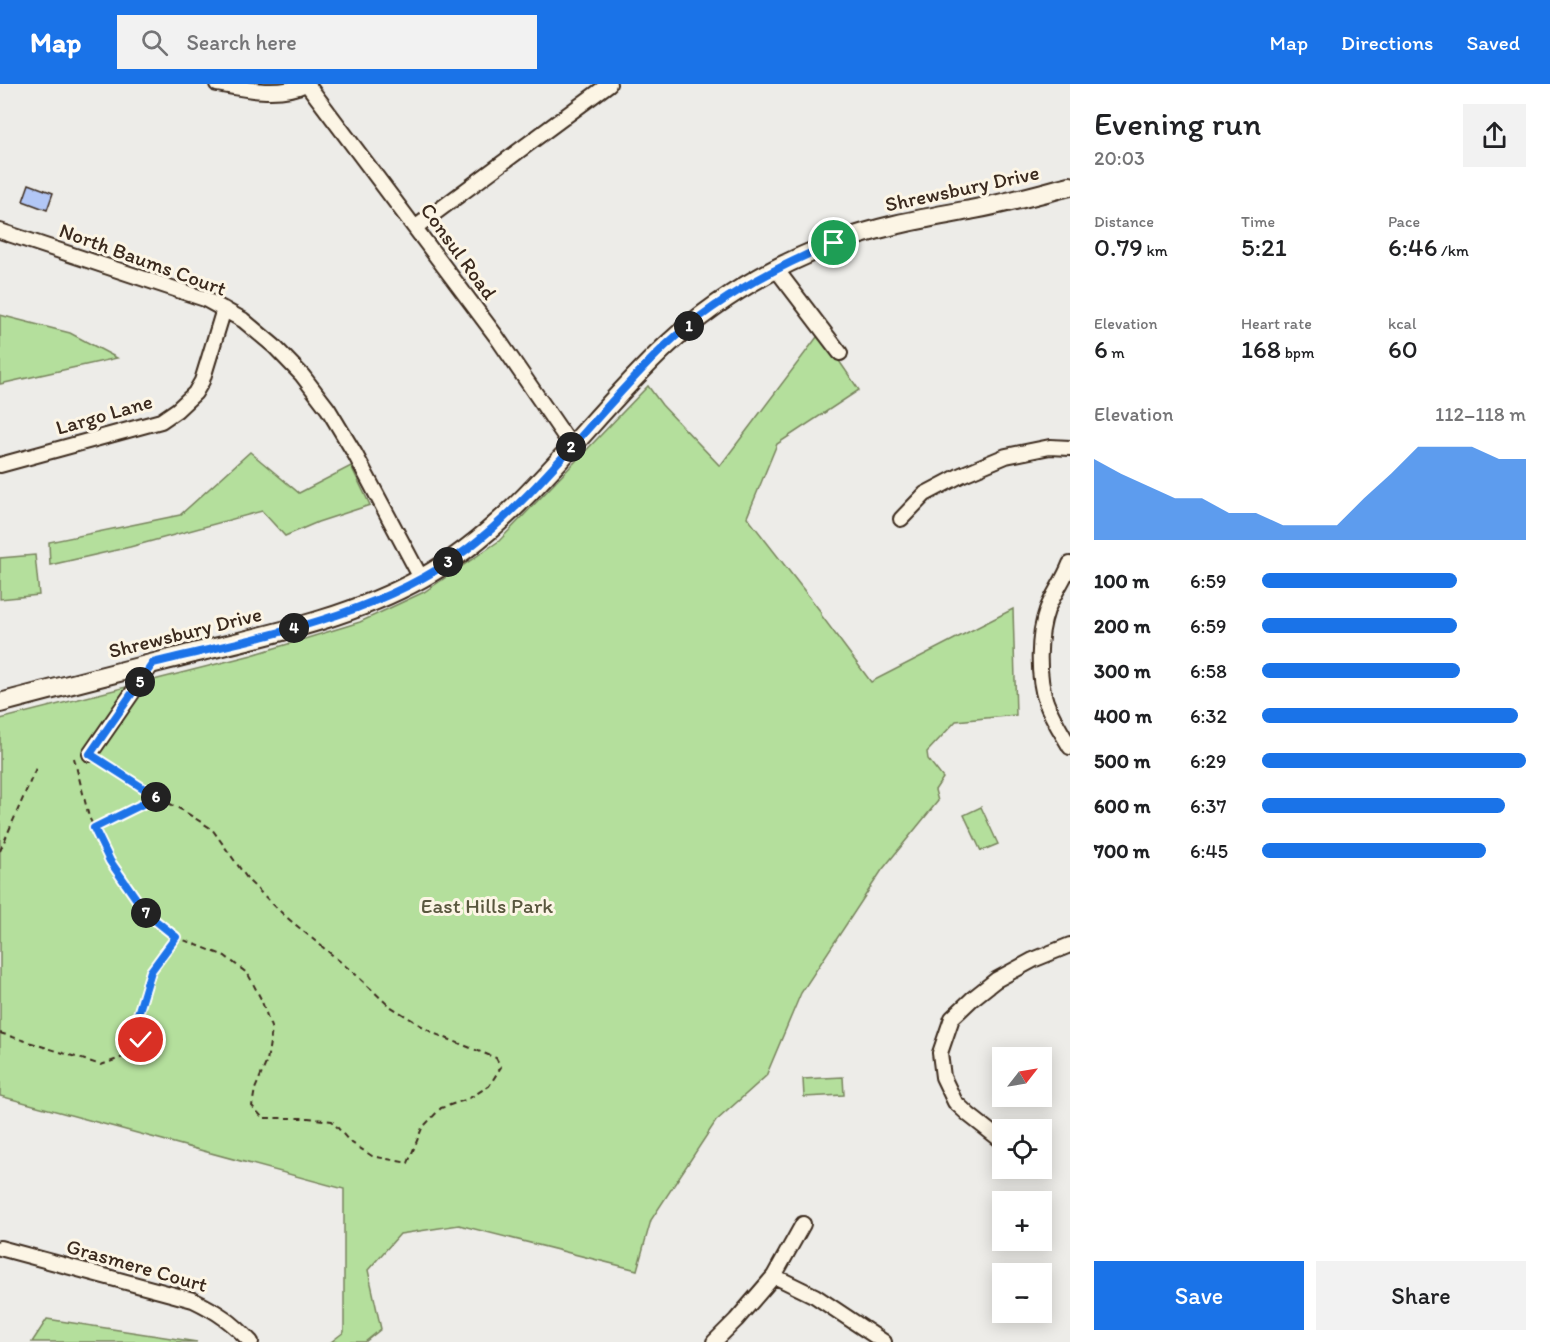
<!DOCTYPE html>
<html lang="en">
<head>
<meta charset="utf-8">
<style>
	body { margin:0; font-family:Itim,sans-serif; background:#f2f2f2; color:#202124; height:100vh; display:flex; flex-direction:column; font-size:22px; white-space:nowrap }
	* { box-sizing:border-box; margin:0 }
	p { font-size:20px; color:#757577 }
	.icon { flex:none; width:33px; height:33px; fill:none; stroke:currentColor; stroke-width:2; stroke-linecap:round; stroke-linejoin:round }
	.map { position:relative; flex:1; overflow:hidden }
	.sheet { display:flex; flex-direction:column; background:#fff; width:480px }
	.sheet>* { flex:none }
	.needle { width:39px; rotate:59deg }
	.controls { position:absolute; left:992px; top:963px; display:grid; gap:12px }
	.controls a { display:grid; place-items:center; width:60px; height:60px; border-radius:0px; background:#fff; box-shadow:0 3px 15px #0003; font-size:30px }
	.pin { position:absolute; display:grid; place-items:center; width:51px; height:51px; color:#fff; margin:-26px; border:3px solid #fff; border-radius:50%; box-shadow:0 2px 6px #0007 }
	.km { position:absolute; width:30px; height:30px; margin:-15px; border-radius:50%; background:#222; color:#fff; font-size:16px; line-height:30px; text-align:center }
	.round { display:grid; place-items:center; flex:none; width:63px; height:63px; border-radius:0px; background:#f2f2f2 }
	.summary { display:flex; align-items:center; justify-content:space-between; height:102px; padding:0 24px }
	h1 { font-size:33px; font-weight:600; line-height:45px }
	.metrics { display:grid; grid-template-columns:repeat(3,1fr); gap:9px; height:102px; padding:6px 24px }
	.metrics div { display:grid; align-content:center }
	.metrics b { font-size:26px; font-weight:600 }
	.metrics small { font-size:16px; font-weight:400 }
	.metrics p { font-size:16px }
	.chart { height:168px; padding:12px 24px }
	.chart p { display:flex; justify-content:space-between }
	.chart svg { width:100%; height:108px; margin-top:6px; fill:#1a73e8; opacity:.7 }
	.action { display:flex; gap:12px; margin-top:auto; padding:12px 24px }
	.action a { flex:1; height:69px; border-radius:0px; background:#1a73e8; color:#fff; font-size:24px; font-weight:600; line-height:69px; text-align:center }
	.action a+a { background:#f2f2f2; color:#202124 }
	ul { padding:0 24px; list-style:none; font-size:20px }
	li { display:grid; grid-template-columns:96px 72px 1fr; align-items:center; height:45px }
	li i { height:15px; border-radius:8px; background:#1a73e8 }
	header { display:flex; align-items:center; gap:36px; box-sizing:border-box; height:84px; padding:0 30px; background:#1a73e8; color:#fff }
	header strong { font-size:28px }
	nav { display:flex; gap:33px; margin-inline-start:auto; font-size:21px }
	.search { width:420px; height:54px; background:#f2f2f2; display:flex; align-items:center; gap:15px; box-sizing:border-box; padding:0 21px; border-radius:0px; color:#757577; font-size:22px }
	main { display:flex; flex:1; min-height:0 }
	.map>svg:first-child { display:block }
</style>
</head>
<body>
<header>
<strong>Map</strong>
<div class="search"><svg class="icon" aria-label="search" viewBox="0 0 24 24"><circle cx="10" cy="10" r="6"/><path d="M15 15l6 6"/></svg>Search here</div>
<nav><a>Map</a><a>Directions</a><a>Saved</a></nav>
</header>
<main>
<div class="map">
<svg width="1070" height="1258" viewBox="0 0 1070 1258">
	<rect width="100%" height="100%" fill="#edece8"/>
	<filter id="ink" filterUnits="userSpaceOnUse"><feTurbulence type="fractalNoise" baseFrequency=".0167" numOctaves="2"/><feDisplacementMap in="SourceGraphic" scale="12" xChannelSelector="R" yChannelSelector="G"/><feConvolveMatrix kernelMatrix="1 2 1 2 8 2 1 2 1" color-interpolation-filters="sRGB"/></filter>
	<g filter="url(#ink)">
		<path fill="#b4df9c" stroke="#78845d" stroke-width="1.5" d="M0,231L70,249L117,274L0,300Z
			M820,249L859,306L777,360L747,433L821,528V531L871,598L1013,525L1016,631L956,637L927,668L928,675L943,694L935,706L938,717L882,786L801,909L766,992L716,1037L651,1136L637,1186L459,1141L400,1150L368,1186L381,1245L365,1258H331L344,1248V1105L0,1012V635L252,571L360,538L424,508L499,457L648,302L662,321L720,382Z
			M250,368L299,409L351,382L370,421L318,438L285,452L262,427L130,463L50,481L49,458L180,431Z
			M35,471L39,511L0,515V474Z
			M981,723L998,760L981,767L964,731Z
			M843,993L844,1011L804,1013L803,995Z
			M47,1235L197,1258H32Z"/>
		<path fill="#b2c7f6" stroke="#3b2a1e" stroke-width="1.5" d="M29,100L53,109L47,126L23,117Z"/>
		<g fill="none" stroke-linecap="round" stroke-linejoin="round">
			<g stroke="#3b2a1e" stroke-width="18">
				<path id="minor" d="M217,0C245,5 279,13 306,0
					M307,0L496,252L568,357L571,364
					M416,143L609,0
					M0,147L205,215L243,236L274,262L302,291L328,325L355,370L421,494
					M776,185L840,269
					M0,381L161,337L177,326L195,309L202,297L224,225
					M901,435L925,410L961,391L1006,372L1050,363L1070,364
					M1070,480C1064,496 1053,510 1047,526C1038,551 1037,592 1046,618C1052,634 1062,649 1070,663
					M90,670L153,579
					M1002,1057L969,1031L955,1018L943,993L940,969L952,934L972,915L996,896L1033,876L1070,861
					M0,1164L193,1216C218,1228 232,1238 251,1258
					M774,1192L815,1212L884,1258
					M714,1258L736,1236L774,1192L803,1140"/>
			</g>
			<g stroke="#3b2a1e" stroke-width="22">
				<path id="major" d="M0,619C67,601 135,584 202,567C277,549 354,532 422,494C522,438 584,339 666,262C713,218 771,183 832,160C878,142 927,134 975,125C1007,119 1038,110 1070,102"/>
			</g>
			<path stroke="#3b2a1e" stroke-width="2" stroke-dasharray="6 4.5" stroke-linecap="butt" d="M74,674L89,733L110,777L146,829L176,853L225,872L248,890L261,915L272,946L267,977L255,1005L252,1022L263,1034H308L332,1037L349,1057L372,1072L408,1079L422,1044L441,1024L468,1015L489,1002L501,983L496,974L433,949L388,921L354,889L285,832L249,797L212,745L182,726L157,713L100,676
				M95,743L157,713
				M0,767L36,684
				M0,949L101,981L137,968L141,956L135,940L151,887L175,854"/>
			<use href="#minor" stroke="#fcf5e5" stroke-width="14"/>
			<use href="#major" stroke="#fcf5e5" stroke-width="18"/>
		</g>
	</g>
	<g fill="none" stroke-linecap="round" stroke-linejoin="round" filter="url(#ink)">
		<g stroke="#fff" stroke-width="12">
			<path id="route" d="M141,956L135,940L151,887L176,853L146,829L110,777L94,744L157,713L90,670L153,579C259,553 377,533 466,466C542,408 596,328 665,262C714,216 773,184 834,159"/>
		</g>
		<use href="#route" stroke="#1a73e8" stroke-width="8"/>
	</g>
	<g text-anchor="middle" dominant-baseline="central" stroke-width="6" stroke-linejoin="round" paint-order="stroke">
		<g font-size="21" fill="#3b2a1e" stroke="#fcf5e5">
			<text transform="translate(962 104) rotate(-12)">Shrewsbury Drive</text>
			<text transform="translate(459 167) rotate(54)">Consul Road</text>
			<text transform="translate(143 175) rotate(20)">North Baums Court</text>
			<text transform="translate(104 330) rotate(-16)">Largo Lane</text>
			<text transform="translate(185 548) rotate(-14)">Shrewsbury Drive</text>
			<text transform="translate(137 1181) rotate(16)">Grasmere Court</text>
		</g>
		<g font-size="21" fill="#59573e" stroke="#fcf5e5">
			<text x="487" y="821">East Hills Park</text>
		</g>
	</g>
</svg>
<div class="controls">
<a><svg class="needle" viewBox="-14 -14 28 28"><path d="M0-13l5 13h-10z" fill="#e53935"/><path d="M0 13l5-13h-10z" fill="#757577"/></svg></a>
<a><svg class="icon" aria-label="locate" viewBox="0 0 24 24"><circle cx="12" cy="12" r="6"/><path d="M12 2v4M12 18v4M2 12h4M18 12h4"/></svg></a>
<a>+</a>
<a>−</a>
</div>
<div class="pin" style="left:834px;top:159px;background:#1e9e55"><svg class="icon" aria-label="arrive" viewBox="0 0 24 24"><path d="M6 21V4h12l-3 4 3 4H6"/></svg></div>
<div class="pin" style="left:141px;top:956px;background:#d93025"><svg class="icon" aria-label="check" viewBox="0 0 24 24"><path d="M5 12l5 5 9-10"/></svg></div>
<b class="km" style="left:689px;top:242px">1</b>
<b class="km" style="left:571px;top:363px">2</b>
<b class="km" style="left:448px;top:478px">3</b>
<b class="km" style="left:294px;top:544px">4</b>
<b class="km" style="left:140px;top:598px">5</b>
<b class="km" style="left:156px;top:713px">6</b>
<b class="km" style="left:146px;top:829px">7</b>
</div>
<section class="sheet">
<div class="summary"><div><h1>Evening run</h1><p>20:03</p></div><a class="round"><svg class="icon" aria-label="share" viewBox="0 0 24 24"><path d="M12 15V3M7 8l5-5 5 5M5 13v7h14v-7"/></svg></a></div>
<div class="metrics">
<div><p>Distance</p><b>0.79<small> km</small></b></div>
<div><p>Time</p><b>5:21</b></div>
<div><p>Pace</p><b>6:46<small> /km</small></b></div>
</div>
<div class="metrics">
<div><p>Elevation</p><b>6<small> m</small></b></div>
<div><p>Heart rate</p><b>168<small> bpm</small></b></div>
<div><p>kcal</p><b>60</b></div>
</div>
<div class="chart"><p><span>Elevation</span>112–118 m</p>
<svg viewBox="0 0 160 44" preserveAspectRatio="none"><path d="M0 44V11L10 17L20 22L30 27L40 27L50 33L60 33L70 38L80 38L90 38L100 27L110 17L120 6L130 6L140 6L150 11L160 11V44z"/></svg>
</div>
<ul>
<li><b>100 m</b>6:59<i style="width:74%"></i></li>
<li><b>200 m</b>6:59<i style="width:74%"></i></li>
<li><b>300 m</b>6:58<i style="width:75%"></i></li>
<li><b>400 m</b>6:32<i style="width:97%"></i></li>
<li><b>500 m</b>6:29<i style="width:100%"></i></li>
<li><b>600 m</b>6:37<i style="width:92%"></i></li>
<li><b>700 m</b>6:45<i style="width:85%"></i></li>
</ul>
<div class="action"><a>Save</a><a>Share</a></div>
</section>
</main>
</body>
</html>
